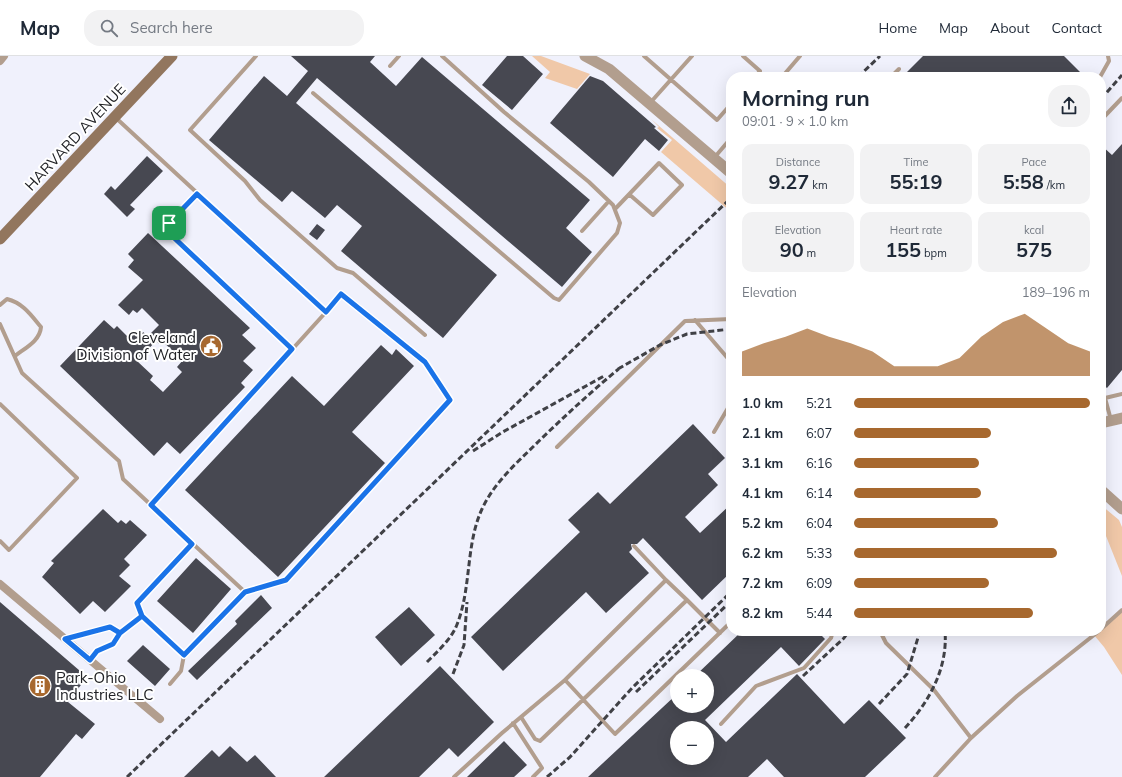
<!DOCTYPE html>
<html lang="en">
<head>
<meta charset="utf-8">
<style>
	body { margin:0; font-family:Mulish,sans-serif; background:#f2f2f3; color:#1f2937; height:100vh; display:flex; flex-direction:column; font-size:15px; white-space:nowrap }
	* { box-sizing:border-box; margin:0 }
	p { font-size:13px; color:#747a83 }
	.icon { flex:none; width:22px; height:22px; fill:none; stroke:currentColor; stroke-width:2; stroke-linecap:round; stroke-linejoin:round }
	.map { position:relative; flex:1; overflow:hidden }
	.sheet { position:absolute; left:726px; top:16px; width:380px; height:564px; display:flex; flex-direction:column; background:#fff; border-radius:16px; box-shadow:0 4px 16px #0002 }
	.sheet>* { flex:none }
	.buttons { position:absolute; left:670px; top:613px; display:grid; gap:8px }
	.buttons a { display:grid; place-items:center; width:44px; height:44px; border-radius:50%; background:#fff; box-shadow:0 4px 16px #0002; font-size:20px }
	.pin { position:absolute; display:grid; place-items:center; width:34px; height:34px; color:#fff; margin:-17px; border-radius:8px; box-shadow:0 2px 6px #0006 }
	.round { display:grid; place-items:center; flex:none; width:42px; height:42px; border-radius:16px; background:#f2f2f3 }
	.headline { display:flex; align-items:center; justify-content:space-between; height:68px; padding:0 16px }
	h1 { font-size:22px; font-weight:700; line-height:30px }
	.figures { display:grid; grid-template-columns:repeat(3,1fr); gap:6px; height:68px; padding:4px 16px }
	.figures div { display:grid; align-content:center; border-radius:10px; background:#f2f2f3; text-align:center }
	.figures b { font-size:20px; font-weight:700 }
	.figures small { font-size:11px; font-weight:400 }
	.figures p { font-size:11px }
	.chart { height:112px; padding:8px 16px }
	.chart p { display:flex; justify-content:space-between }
	.chart svg { width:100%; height:72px; margin-top:4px; fill:#a7682e; opacity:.7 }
	ul { padding:0 16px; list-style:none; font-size:13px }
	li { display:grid; grid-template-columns:64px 48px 1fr; align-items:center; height:30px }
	li i { height:10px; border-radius:5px; background:#a7682e }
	header { display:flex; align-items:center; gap:24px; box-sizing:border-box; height:56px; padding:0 20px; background:#fff; border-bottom:1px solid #e0e1e3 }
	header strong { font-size:19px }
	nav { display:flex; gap:22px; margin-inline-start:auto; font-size:14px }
	.search { width:280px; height:36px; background:#f2f2f3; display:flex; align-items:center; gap:10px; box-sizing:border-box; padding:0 14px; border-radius:16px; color:#747a83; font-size:15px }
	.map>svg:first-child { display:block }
</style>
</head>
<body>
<header>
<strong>Map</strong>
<div class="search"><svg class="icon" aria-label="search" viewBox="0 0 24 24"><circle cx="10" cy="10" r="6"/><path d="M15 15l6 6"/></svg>Search here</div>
<nav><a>Home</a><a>Map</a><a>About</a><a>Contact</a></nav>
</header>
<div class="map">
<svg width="1122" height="721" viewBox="0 0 1122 721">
	<rect width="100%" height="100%" fill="#f0f1fc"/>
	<path fill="#f0c8a8" d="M532,0H541L590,18L577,33L545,22L550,16Z
		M651,63L731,132V156L661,96L672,84L657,72L659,71Z
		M1101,449L1119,464L1122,471V520L1104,475L1101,473Z
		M1122,554V619L1104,591L1094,579L1101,575V573Z"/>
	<path fill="#474851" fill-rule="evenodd" d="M291,0H375L370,6L396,30L422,1L590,144L566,172L592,196L562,231L317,22L296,47L497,219L443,282L341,195L362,170L337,149L325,162L292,135L282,146L209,84L264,20L287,40L308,15Z
		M507,0H523L543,18L512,54L482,29Z
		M923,0H1064L1085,21H902Z
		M590,20L603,25L656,71L654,72L668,84L659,95L645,83L613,121L550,67Z
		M1122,88V314L1107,332L1101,327V89L1112,99Z
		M147,100L163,115L130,149L135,153L127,161L104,138L111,130L115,134Z
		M317,168L325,174L317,184L309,178Z
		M148,177L250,272L242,279L256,292L243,305L253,314L241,327L245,331L180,398L167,386L154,400L60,310L104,264L114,273L117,270L128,281L135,275L140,280L143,276L148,280L159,269L142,252L137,257L133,254L129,259L118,249L143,224L128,211L134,204L128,198ZM156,285L159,288L162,285L183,304L177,311L182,316L163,336L150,324L153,320L137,305Z
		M381,289L392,299L396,293L414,310L352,376L385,407L278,521L185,434L292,320L324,350Z
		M693,368L725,402L708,418L718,429L685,461L700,477L731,448V516L702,544L643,482L637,488H631L632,493L629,496L649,517L606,557L586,536L503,615L471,581L580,476L568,464L598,436L610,448Z
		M103,453L118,467L121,464L126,468L130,464L147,479L124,503L130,509L119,520L131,530L105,556L93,545L80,558L42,521L54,507L51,505Z
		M196,502L231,533L193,577L157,545Z
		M261,539L272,552L197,624L188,615L237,568L235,565Z
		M0,546L87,621L68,646L95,668L82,683L76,678L40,721H0Z
		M409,551L435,579L401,610L375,581Z
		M742,575H817L825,583L799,610L781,591L705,664L726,686L797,618L844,668L869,644L906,682L865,721H784L767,703L748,721H588L677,638V650H707V620H695ZM677,672H707V702H677Z
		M143,589L170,613L155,630L127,605Z
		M440,610L494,666L458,701L449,692L419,721H324Z
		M504,685L527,709L514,721H467Z
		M230,690L247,706L255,699L276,721H184L212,694L219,701Z"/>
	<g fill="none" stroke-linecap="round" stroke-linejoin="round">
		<path stroke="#b29e8e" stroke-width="4" d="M256,0L190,74L245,125L260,144L337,212L353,217L425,279
			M644,0L717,64L731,48
			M743,0L760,15L755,21
			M390,10L399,0
			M782,21L800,0
			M891,21L899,13
			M1100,21L1109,5L1108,0
			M313,37L554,242L559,244L617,177L620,167L613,149L589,126L504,56L442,0
			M650,47L692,0
			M1101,64L1122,42
			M714,102L731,82
			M197,138L169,167V177L292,293
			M616,152L659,107L682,129L653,159L630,139
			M582,175L609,145
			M0,249L7,243C23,247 31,259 41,271C40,285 25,292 15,300
			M695,264L731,306
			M0,268L22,317L119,405L123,423L151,449L326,256L116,62
			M1101,342H1105L1111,364
			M1105,342L1122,338
			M0,348L77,422L9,494L0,485
			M714,376L728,352L731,349
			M557,391L685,265L731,263
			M151,449L245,536L286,524L450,344L425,306L341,238L326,256
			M634,490L666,524
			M687,544L720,577
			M142,560L137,547L192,488
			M1101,573L1122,554
			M880,575L886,587L934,634L971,682
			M120,577L142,560L184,599L245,536
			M66,583L110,571L120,577L113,588L97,595L90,604
			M170,628L181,615L184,599
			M521,661L535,683L540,685L687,544L666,524L565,624C582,642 598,660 615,678L731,566
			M513,667L542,712L533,721
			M721,668L756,630L804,612L831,582L833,575
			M454,721L502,677L565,624
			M935,721L971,682L1017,640L1099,575"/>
		<path stroke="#b29e8e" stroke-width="8" d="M0,5L4,0
			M0,528L160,663"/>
		<path stroke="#b29e8e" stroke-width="11" d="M585,0L609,13L731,117
			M1101,367L1122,362
			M1101,434L1122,453"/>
		<path stroke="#92765e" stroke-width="11" d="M0,183L172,0"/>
		<path stroke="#404146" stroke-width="3" stroke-dasharray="6 3" stroke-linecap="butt" d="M858,21L880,0
			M1101,43L1122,19
			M618,313L660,289L687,278L731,273
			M473,395L501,377L604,320
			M427,606C438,595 450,584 456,571C472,533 465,490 482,453C495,425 519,405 540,384C567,358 593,334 621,311
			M453,618L464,589L467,546
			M803,620L844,582L849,575
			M636,636L731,545
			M879,648L907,618L920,575
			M905,672C929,646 948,612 945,575
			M127,721L731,142
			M547,721L570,701L632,632L731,536"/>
	</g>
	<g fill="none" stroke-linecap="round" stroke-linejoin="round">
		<g stroke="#fff" stroke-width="8">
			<path id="route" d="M169,167V177L292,293L151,449L192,488L137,547L142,560L120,577L113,588L97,595L90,604L65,583L110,571L120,577L142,560L184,599L245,536L286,524L450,344L425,306L341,238L326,256L197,138L169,167"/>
		</g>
		<use href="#route" stroke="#1a73e8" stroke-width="5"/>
	</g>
	<defs>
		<g id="civic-disc" transform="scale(1.15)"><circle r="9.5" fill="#a7682e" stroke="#fff"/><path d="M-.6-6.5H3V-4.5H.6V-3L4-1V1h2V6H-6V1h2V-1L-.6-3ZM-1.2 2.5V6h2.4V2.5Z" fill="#fff"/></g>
		<g id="building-disc" transform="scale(1.15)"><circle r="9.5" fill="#a7682e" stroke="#fff"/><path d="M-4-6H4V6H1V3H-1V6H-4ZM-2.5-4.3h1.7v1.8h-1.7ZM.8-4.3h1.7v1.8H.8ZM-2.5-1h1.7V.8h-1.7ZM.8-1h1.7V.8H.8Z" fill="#fff"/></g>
	</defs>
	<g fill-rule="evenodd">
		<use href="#civic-disc" x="211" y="290"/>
		<use href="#building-disc" x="40" y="630"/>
	</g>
	<g text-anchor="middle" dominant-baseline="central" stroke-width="4" stroke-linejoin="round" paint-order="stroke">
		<g font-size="15" fill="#212226" stroke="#fff">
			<text transform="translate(75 81) rotate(-47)">HARVARD AVENUE</text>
		</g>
		<g font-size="15" fill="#212226" stroke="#fff" text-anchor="end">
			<text x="196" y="281">Cleveland<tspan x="196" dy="17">Division of Water</tspan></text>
			<text x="56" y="621" text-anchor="start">Park-Ohio<tspan x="56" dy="17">Industries LLC</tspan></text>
		</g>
	</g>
</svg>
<div class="buttons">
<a>+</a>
<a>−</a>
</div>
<div class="pin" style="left:169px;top:167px;background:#1e9e55"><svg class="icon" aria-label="arrive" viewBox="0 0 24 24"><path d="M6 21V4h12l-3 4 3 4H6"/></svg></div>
<section class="sheet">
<div class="headline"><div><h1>Morning run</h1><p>09:01 · 9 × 1.0 km</p></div><a class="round"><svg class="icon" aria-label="share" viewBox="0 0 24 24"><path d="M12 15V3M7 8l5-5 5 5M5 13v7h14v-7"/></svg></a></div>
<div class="figures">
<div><p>Distance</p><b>9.27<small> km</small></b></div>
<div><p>Time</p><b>55:19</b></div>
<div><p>Pace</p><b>5:58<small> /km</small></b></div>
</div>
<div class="figures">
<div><p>Elevation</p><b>90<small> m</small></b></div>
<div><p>Heart rate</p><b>155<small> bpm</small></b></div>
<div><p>kcal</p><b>575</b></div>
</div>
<div class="chart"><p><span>Elevation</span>189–196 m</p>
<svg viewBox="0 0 160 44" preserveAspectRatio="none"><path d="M0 44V29L10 24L20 20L30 15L40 20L50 24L60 29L70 38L80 38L90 38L100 33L110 20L120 11L130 6L140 15L150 24L160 29V44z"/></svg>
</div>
<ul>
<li><b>1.0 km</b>5:21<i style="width:100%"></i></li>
<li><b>2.1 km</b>6:07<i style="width:58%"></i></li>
<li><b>3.1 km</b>6:16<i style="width:53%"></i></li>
<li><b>4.1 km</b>6:14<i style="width:54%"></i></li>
<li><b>5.2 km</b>6:04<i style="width:61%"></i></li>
<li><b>6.2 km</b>5:33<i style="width:86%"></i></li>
<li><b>7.2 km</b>6:09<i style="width:57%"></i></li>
<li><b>8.2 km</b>5:44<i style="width:76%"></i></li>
</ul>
</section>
</div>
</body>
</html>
